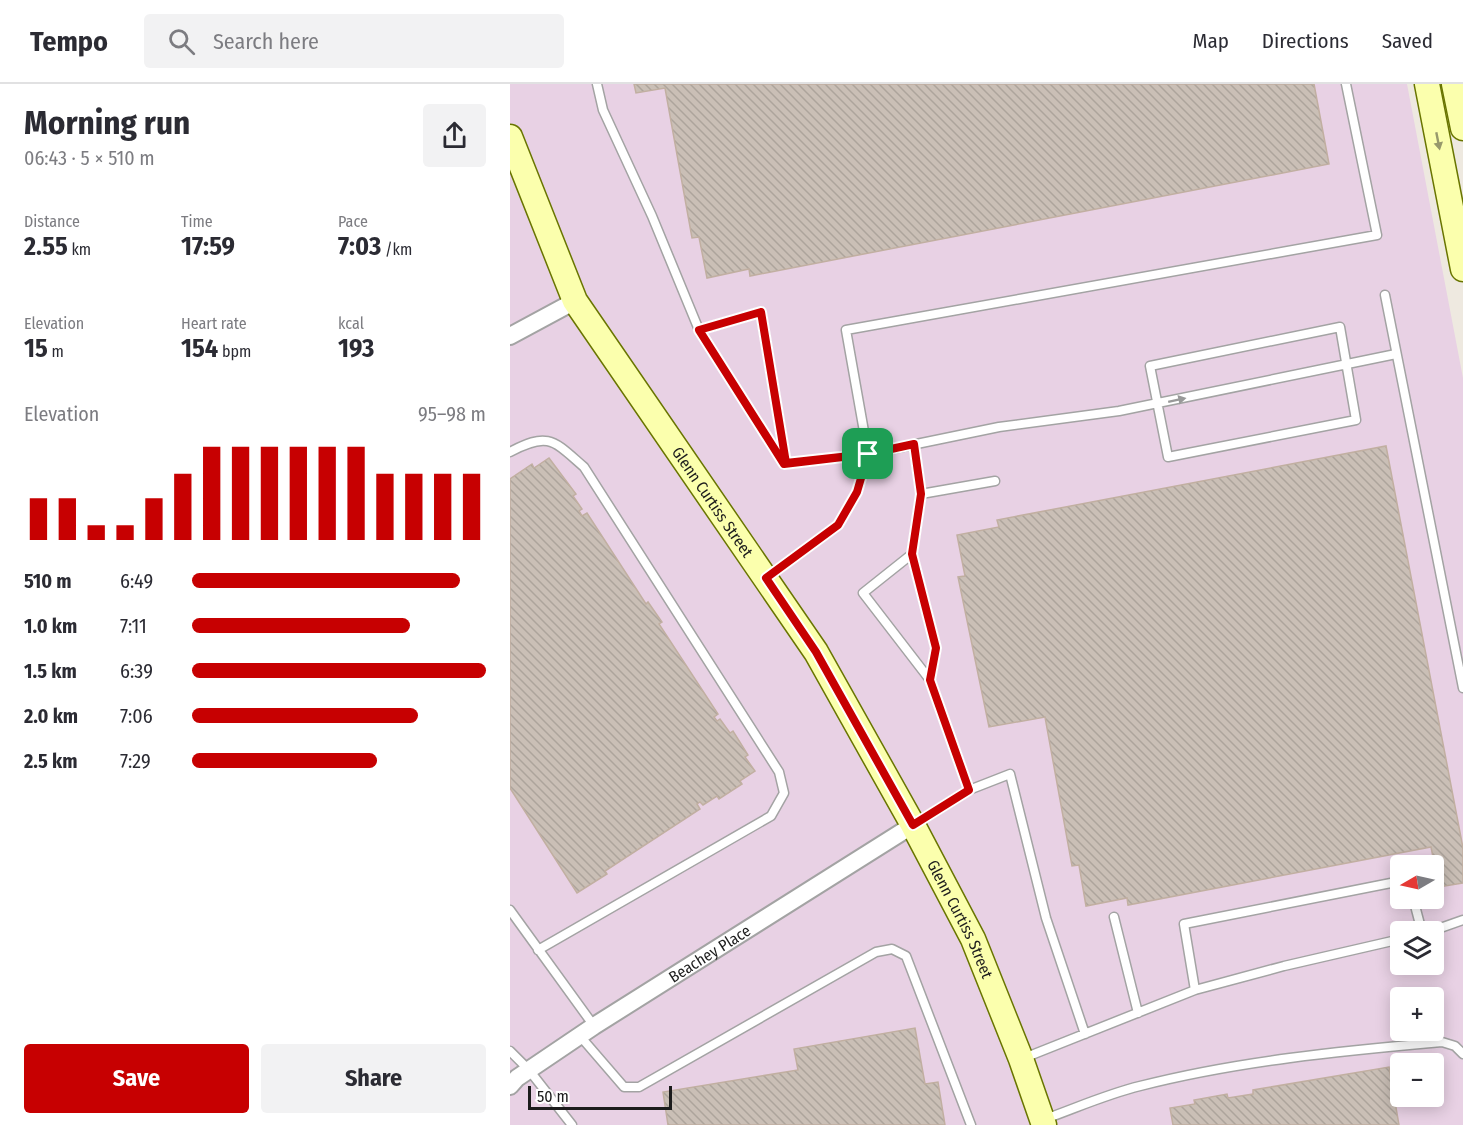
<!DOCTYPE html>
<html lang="en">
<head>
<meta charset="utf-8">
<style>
	body { margin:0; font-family:"Fira Sans Condensed",sans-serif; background:#f2f2f3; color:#2b2b33; height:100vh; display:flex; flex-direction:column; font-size:22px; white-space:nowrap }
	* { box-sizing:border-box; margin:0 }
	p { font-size:20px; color:#7c7c81 }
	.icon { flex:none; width:33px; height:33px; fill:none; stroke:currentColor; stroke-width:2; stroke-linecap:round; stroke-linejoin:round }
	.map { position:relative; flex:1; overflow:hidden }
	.sheet { display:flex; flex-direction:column; background:#fff; width:510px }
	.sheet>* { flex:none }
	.needle { width:39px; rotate:261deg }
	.controls { position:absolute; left:880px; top:771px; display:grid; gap:12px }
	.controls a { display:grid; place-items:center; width:54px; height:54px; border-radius:6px; background:#fff; box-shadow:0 3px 15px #0003; font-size:30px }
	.scale { position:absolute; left:18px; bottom:15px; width:144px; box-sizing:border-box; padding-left:6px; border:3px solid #1c1c1c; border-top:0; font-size:16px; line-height:21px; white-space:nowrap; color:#1c1c1c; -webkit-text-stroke:4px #fff; paint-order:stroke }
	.pin { position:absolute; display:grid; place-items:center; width:51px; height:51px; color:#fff; margin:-26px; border-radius:12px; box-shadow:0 3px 9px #0006 }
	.round { display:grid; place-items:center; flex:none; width:63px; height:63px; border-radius:6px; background:#f2f2f3 }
	.summary { display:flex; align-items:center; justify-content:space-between; height:102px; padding:0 24px }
	h1 { font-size:33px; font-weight:700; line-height:45px }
	.stats { display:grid; grid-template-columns:repeat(3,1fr); gap:9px; height:102px; padding:6px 24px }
	.stats div { display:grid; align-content:center }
	.stats b { font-size:26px; font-weight:700 }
	.stats small { font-size:16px; font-weight:400 }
	.stats p { font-size:16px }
	.chart { height:168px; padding:12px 24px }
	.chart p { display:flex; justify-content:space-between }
	.chart svg { width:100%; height:108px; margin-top:6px; stroke:#c70001; stroke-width:6 }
	.primary-button { display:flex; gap:12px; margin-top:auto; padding:12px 24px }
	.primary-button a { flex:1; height:69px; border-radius:6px; background:#c70001; color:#fff; font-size:24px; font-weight:700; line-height:69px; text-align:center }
	.primary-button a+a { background:#f2f2f3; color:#2b2b33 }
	ul { padding:0 24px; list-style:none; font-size:20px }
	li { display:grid; grid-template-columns:96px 72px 1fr; align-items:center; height:45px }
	li i { height:15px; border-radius:8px; background:#c70001 }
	header { display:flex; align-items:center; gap:36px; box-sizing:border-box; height:84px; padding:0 30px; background:#fff; border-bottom:2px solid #e1e1e2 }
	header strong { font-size:28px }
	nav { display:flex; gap:33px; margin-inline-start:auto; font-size:21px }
	.search { width:420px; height:54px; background:#f2f2f3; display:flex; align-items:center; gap:15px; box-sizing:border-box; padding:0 21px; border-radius:6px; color:#7c7c81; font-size:22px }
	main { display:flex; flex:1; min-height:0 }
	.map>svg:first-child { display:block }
</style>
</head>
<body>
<header>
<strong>Tempo</strong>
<div class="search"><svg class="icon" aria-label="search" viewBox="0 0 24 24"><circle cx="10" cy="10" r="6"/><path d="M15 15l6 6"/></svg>Search here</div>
<nav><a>Map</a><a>Directions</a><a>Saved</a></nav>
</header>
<main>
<section class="sheet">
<div class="summary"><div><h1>Morning run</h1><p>06:43 · 5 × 510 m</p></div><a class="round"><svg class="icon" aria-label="share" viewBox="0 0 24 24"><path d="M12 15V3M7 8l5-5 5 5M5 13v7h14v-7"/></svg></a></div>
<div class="stats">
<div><p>Distance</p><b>2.55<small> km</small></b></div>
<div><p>Time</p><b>17:59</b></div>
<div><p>Pace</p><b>7:03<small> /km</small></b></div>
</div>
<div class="stats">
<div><p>Elevation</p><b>15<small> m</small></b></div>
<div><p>Heart rate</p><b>154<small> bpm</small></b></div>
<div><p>kcal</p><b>193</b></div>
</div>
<div class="chart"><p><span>Elevation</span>95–98 m</p>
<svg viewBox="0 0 160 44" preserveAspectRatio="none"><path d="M5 44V27M15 44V27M25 44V38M35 44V38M45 44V27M55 44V17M65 44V6M75 44V6M85 44V6M95 44V6M105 44V6M115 44V6M125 44V17M135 44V17M145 44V17M155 44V17"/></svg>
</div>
<ul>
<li><b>510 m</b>6:49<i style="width:91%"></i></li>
<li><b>1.0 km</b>7:11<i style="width:74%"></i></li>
<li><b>1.5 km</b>6:39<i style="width:100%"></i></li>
<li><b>2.0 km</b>7:06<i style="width:77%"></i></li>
<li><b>2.5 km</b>7:29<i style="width:63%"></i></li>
</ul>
<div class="primary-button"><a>Save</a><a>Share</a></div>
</section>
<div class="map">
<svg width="953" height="1041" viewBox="0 0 953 1041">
	<defs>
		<pattern id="building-back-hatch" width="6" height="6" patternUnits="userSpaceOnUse" patternTransform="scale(1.5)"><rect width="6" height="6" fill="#cabfb6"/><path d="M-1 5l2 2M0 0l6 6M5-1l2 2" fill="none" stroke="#ada49c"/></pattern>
	</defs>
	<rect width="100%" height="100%" fill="#eee9e0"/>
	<path fill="#e8d1e4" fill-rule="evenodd" d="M0,0H897L953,294V1041H0ZM891,782H924V814H891ZM891,848H924V880H891ZM891,914H924V946H891ZM891,980H924V1012H891Z"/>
	<path fill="url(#building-back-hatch)" stroke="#c1afa1" stroke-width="1.5" d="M124,0H804L819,80L240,192L239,185L197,194L189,153L182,154L155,4L126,9Z
		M876,362L953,764V799L929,803L921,763L618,821L617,814L576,822L569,781L562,782L535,633L479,643L448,493L455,492L447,451L489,443L487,436Z
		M39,374L66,410L63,412L72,425L69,427L72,432L77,429L136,520L138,518L152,538L149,540L208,630L204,633L207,637L210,635L220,649L223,647L238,671L235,673L245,687L230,697L232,700L209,715L207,712L193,721L190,718L187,720L190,725L95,787L97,790L67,809L0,704V395L22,380L24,384Z
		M405,944L415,1000L428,998L435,1041H158L153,1008L288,986L284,965Z
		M879,983L889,1041H663L660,1024L685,1020L684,1016L717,1010L718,1014L743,1010V1006Z"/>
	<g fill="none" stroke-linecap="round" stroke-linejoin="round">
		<g stroke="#a3a3a3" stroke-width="11">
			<path id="lane" d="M87,0L93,26L142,132L189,246L274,380L358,370L336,246L867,151L836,0
				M875,211L953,604
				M830,243L846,336L658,373L640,282Z
				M189,246L251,228L276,379
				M404,361L411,410
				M0,368C39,347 44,357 74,383L269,688L274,709L261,732L28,866
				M402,470L426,564L420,596
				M256,494L328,441L347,408L358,370L489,343L609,327L886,270
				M459,706L500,690L536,834L575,950
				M403,741L459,706L420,596L353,509L402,470L411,410L485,397
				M903,814L912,848
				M0,826L84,942
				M604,833L628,929
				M919,848L953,836
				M685,906L674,840L891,797
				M70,952L114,1003H129L366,868L382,865L396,872L461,1041
				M0,967L19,986L62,1041
				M514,974L685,906L774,882L891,855
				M535,1035C566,1024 597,1010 630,1002C728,977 831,967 932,958L945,962L953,970"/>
		</g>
		<g stroke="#a3a3a3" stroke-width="20">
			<g id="street">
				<path d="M0,252L65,217"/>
				<path id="s1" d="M0,1002L7,994L84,942L403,741"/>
			</g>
		</g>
		<g stroke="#697500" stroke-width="27">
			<g id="secondary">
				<path d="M917,0L953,185"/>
				<path d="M944,0L953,44"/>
				<path id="s2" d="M0,53L65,217L306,568L403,741L463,855L511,975L534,1041"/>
			</g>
		</g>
		<use href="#lane" stroke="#fff" stroke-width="8"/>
		<use href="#street" stroke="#fff" stroke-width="16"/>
		<use href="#secondary" stroke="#fbffad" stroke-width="24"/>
	</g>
	<defs><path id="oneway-solid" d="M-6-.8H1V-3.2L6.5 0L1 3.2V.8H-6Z" transform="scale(1.5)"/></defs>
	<use fill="#97996c" href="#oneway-solid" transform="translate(928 57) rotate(79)"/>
	<use fill="#999" href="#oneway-solid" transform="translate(667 316) rotate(-12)"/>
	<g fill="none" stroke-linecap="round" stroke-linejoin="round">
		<g stroke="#fff" stroke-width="12">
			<path id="route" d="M358,370L276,379L251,228L189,246L274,380L358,370L404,360L411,410L402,470L426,564L420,596L459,706L403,741L306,568L256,494L328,441L347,408L358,370"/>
		</g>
		<use href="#route" stroke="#c70001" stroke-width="8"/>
	</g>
	<g text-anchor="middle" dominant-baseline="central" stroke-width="6" stroke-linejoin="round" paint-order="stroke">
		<g font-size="16" fill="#1c1c1c" stroke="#fff">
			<text stroke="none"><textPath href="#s2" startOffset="420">Glenn Curtiss Street</textPath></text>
			<text stroke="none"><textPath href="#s2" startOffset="906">Glenn Curtiss Street</textPath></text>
			<text stroke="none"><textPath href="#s1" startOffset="240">Beachey Place</textPath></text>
		</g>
	</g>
</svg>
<div class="controls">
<a><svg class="needle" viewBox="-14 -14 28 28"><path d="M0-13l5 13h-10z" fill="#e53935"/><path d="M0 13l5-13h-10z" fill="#7c7c81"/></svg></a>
<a><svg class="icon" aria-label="layers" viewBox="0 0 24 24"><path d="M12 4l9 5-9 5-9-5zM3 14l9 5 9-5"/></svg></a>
<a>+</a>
<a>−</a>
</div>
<div class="scale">50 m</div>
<div class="pin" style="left:358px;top:370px;background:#1e9e55"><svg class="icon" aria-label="arrive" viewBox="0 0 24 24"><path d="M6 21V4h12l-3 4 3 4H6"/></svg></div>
</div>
</main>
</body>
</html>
